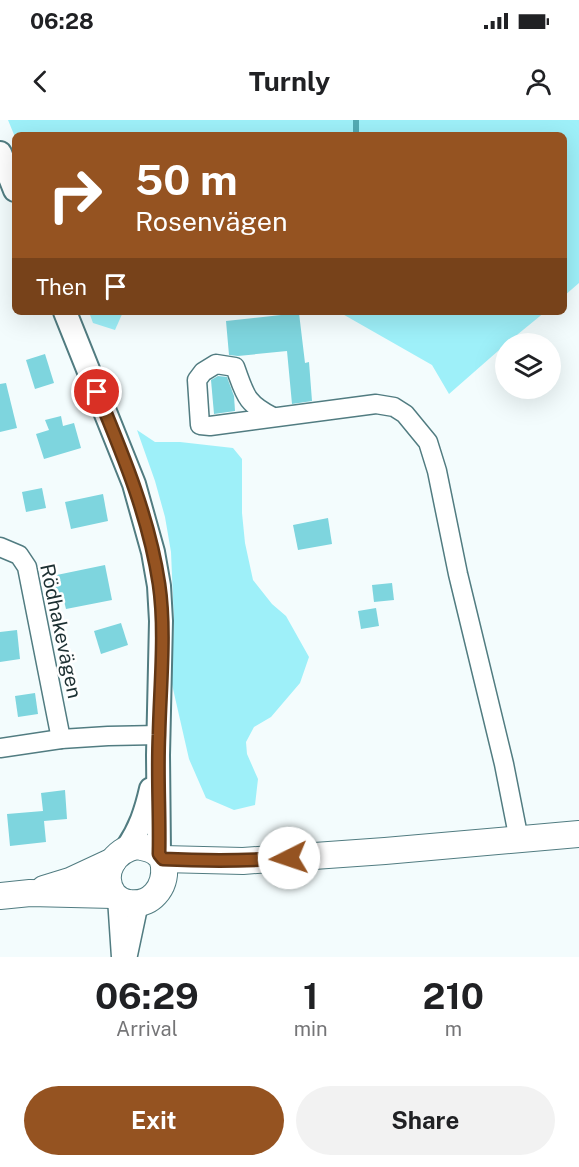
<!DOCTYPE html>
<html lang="en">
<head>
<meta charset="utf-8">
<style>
  body { margin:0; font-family:"Public Sans",sans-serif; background:#f2f2f2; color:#202124; height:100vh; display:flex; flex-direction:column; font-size:22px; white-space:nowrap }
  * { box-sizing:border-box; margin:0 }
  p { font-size:20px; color:#757577 }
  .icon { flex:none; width:33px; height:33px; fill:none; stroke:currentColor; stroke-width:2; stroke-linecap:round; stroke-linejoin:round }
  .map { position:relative; height:837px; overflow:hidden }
  .sheet { display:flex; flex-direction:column; background:#fff; flex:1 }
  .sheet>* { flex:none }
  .guide { position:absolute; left:12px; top:12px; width:555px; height:183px; border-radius:9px; box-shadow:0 6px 24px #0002; background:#955321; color:#fff; overflow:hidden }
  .tools { position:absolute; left:495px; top:213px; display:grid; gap:12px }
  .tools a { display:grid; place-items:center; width:66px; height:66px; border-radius:50%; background:#fff; box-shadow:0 6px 24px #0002; font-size:30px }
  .pin { position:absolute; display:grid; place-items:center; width:51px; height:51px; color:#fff; margin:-26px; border:3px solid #fff; border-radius:50%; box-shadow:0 2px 6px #0007 }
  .me { position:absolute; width:66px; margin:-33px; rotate:266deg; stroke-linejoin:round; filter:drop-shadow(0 0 4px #0008) }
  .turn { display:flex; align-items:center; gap:21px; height:126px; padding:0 24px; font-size:27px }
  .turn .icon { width:78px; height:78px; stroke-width:2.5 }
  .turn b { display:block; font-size:42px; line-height:51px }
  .then { display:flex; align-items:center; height:57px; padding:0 24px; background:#0003; gap:12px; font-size:22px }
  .eta { display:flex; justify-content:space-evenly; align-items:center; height:102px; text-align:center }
  .eta b { font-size:36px; font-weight:700; line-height:42px }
  .action { display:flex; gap:12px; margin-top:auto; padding:12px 24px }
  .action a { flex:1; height:69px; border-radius:36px; background:#955321; color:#fff; font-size:24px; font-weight:700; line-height:69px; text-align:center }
  .action a+a { background:#f2f2f2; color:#202124 }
  .status { display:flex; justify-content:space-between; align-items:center; height:42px; padding:0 30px; background:#fff; direction:ltr }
  .status svg { height:16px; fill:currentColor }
  header { display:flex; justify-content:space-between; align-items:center; height:78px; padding:0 24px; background:#fff; font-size:27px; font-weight:700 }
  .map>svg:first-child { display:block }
  .green { fill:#9ef0f9 }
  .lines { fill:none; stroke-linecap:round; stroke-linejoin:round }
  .stream { stroke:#53abb4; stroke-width:6 }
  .building { fill:#7ed5de }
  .minor-casing { stroke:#517c81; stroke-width:21 }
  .tertiary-casing { stroke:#517c81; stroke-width:26 }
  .secondary-casing { stroke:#517c81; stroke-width:28 }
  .minor { stroke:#fff; stroke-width:18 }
  .tertiary { stroke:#fff; stroke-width:22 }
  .secondary { stroke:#fff; stroke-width:26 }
  .route-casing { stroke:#613615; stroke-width:15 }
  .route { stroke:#955321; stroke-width:10 }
  .labels { text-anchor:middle; stroke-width:5; stroke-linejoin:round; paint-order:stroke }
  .street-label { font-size:20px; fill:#1d3032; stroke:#fff }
</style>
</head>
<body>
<div class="status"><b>06:28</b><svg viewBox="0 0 49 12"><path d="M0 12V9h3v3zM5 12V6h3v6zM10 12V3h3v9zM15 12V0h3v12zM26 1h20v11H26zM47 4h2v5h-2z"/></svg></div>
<header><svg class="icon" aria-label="back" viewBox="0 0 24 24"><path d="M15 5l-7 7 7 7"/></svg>Turnly<svg class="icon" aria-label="person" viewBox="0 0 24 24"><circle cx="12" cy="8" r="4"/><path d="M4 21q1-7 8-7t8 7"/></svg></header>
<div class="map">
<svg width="579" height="837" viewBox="0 0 579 837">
  <rect width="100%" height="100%" fill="#f3fcfd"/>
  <!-- green -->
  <g class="green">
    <path d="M8,0h571v163l-15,13v-161h-549v2z"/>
    <path d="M89,192h34l-8,18 -22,-7z"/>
    <path d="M339,192h206l-39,32 -57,50 -17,-29z"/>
    <path d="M137,310l18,12h25l53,6 9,11v54l3,30 8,37 19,24 14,12 23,41 -9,26 -29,34 -17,10 -8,15 1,12 11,25 -3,26 -21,5 -28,-12 -17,-39 -18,-79 3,-58 -3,-70 -6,-35 -10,-36z"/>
  </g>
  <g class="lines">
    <!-- stream -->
    <path class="stream" d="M356,0v15"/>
  </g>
  <!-- building -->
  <g class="building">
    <path d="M299,193l6,50 4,-1 3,39 -20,3 -5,-53 -49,5 -9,-1 -3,-34z"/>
    <path d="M45,234l9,29 -19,6 -9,-29z"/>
    <path d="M218,256l9,1 7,19 1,15 -21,3 -3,-34z"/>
    <path d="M6,263l11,45 -17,4v-48z"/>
    <path d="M61,296l2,10 11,-3 7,25 -37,11 -8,-25 13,-4 -4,-10z"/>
    <path d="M42,368l4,20 -20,4 -4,-20z"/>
    <path d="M103,374l5,27 -37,8 -6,-27z"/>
    <path d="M328,398l4,26 -34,6 -5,-25z"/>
    <path d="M105,445l7,35 -46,9 -2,-8 -12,2 -5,-26z"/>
    <path d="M392,463l2,17 -20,2 -2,-17z"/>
    <path d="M376,488l3,18 -18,3 -3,-18z"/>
    <path d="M121,503l7,22 -27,9 -7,-23z"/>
    <path d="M17,510l3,29 -20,3v-30z"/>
    <path d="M35,573l3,21 -20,3 -3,-21z"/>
    <path d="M65,670l2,29 -23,2 2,21 -36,4 -3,-32 36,-3 -2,-18z"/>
  </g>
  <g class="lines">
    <defs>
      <g id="minor">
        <path d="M273,297c-28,-14 -28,-23 -38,-50l-19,-3 -13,8 -6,8 3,45 10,1 166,-22 18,3 11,7 23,28 9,29 21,103 46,190 15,76"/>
        <path d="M0,427l19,8 8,12 34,172"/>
        <path d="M0,628l61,-9 47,-3 51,-1"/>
        <path d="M117,778l4,59"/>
        <path d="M128,835l11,-52"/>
      </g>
      <g id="tertiary">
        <path d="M0,33l15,37"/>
        <path d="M65,192l69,172 19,68 6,34 2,35 -3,134 1,99"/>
        <path d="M127,728c13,-19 19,-37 24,-59"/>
      </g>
      <g id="secondary">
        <path d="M137,726c8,2 15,2 21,8 4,3 5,7 6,12 2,22 -13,40 -35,37 -6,-1 -12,-4 -16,-9 -14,-21 2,-44 24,-48z"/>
        <path d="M163,739l80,2 142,-10 194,-17"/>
        <path d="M44,769l26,-8 43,-20"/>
        <path d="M0,776l30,-3 83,2"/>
      </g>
    </defs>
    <!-- minor casing -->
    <use href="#minor" class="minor-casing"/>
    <!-- tertiary casing -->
    <use href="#tertiary" class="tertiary-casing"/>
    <!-- secondary casing -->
    <use href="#secondary" class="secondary-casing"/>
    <!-- minor -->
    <use href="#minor" class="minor"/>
    <!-- tertiary -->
    <use href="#tertiary" class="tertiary"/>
    <!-- secondary -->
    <use href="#secondary" class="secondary"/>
  </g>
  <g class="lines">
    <defs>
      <path id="route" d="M97,272c26,63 52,125 62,192 7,47 1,103 0,151 -2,40 1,79 0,119l4,5c42,2 84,2 126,-1"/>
    </defs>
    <!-- route casing -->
    <use href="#route" class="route-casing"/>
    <!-- route -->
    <use href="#route" class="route"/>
  </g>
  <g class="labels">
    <!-- street labels -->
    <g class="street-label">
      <text transform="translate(61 511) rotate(78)" y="7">Rödhakevägen</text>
    </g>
  </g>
</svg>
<div class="tools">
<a><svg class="icon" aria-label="layers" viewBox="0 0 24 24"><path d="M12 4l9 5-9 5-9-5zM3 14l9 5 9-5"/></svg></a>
</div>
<div class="pin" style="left:97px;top:272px;background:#d93025"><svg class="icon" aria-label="arrive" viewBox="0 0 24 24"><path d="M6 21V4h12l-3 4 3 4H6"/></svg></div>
<svg class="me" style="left:289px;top:738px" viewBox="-20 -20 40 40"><circle r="19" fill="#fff"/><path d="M0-13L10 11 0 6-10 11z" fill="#955321"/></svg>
<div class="guide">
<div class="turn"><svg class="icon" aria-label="right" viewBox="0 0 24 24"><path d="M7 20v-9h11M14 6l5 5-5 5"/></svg><div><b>50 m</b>Rosenvägen</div></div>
<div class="then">Then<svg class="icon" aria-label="arrive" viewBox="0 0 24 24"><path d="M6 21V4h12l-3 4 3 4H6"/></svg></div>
</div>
</div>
<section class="sheet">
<div class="eta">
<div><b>06:29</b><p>Arrival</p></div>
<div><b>1</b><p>min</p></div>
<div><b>210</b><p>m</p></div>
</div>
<div class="action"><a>Exit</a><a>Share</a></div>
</section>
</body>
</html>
